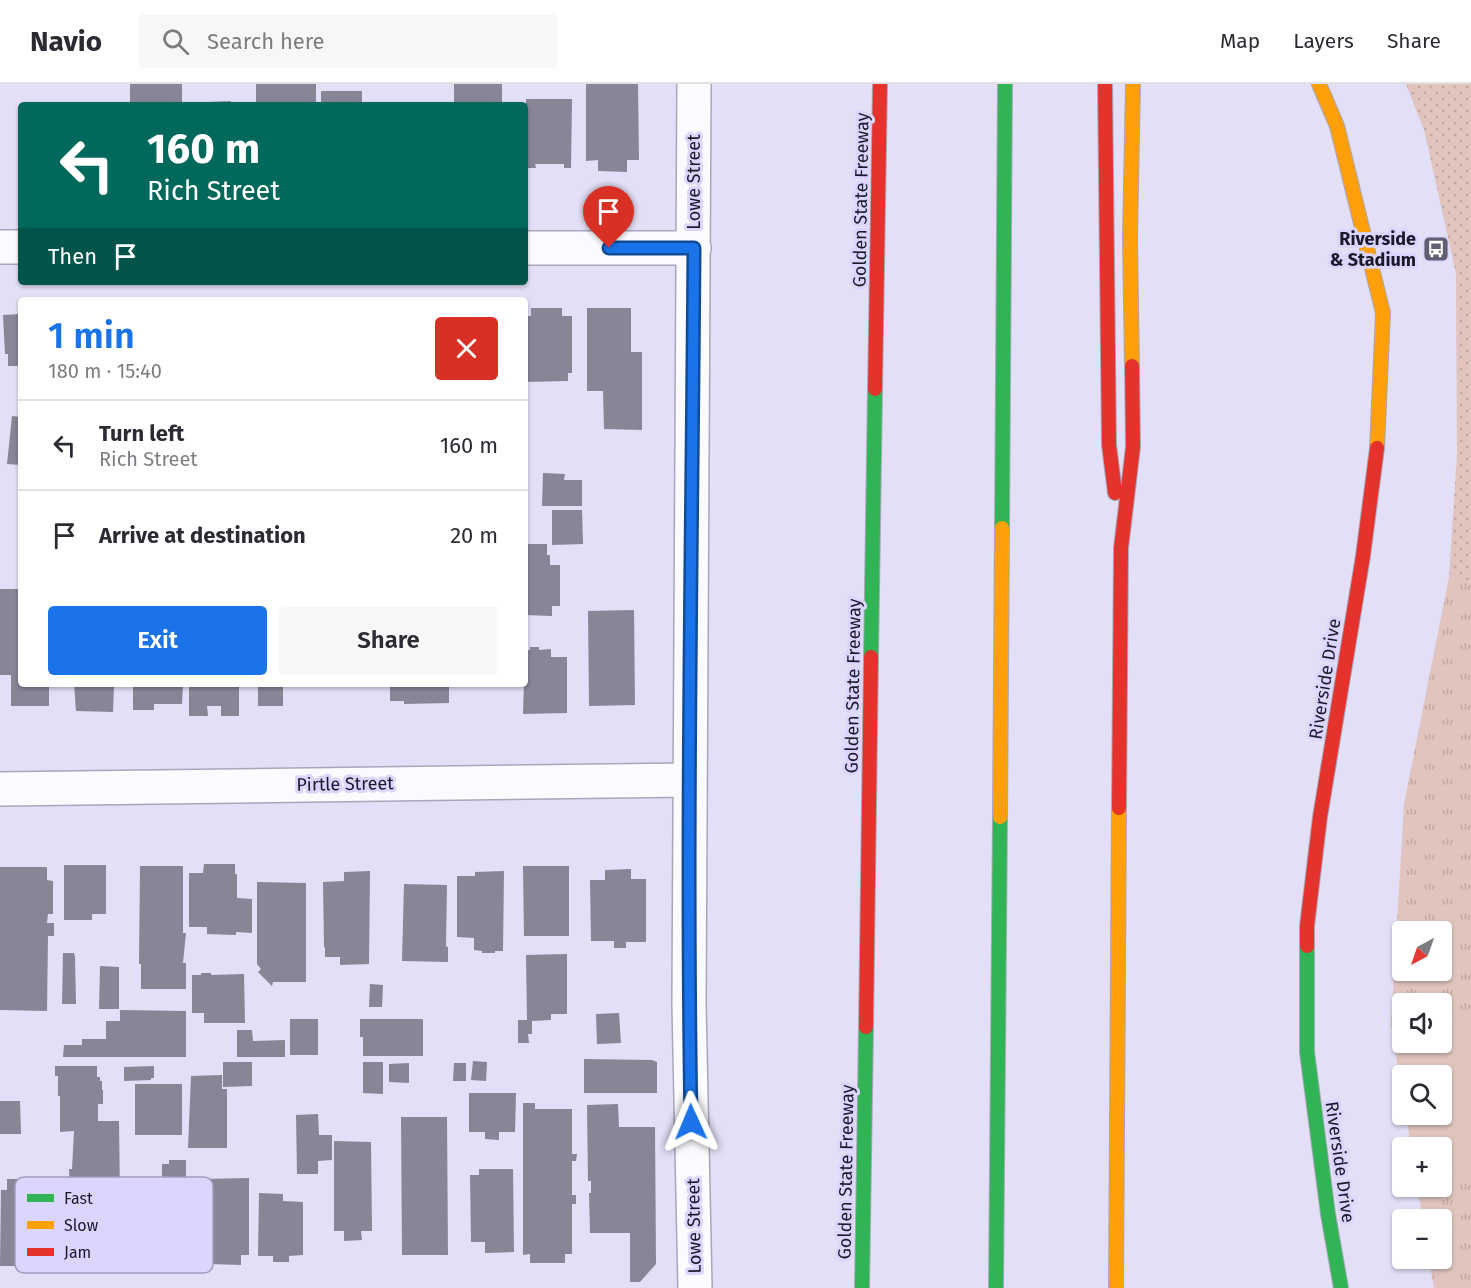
<!DOCTYPE html>
<html lang="en">
<head>
<meta charset="utf-8">
<style>
  body { margin:0; font-family:"Fira Sans",sans-serif; background:#f7f7f7; color:#2b2b33; height:100vh; display:flex; flex-direction:column; font-size:22px; white-space:nowrap }
  * { box-sizing:border-box; margin:0 }
  p { font-size:20px; color:#7c7c81 }
  .icon { flex:none; width:33px; height:33px; fill:none; stroke:currentColor; stroke-width:2; stroke-linecap:round; stroke-linejoin:round }
  .map { position:relative; flex:1; overflow:hidden }
  .sheet { position:absolute; left:18px; top:213px; width:510px; height:390px; display:flex; flex-direction:column; background:#fff; border-radius:6px; box-shadow:0 2px 4px #0004 }
  .sheet>* { flex:none }
  .top-card { position:absolute; left:18px; top:18px; width:510px; height:183px; border-radius:6px; box-shadow:0 2px 4px #0004; background:#00695c; color:#fff; overflow:hidden }
  .needle { width:39px; rotate:220deg }
  .controls { position:absolute; left:1392px; top:837px; display:grid; gap:12px }
  .controls a { display:grid; place-items:center; width:60px; height:60px; border-radius:6px; background:#fff; box-shadow:0 2px 4px #0004; font-size:30px }
  .pin { position:absolute; display:grid; place-items:center; width:51px; height:51px; color:#fff; margin:-62px -26px; border-radius:50% 50% 50% 0; rotate:-45deg; box-shadow:0 0 6px #0007 }
  .pin .icon { rotate:45deg }
  .me { position:absolute; width:66px; margin:-33px; rotate:359deg; stroke-linejoin:round; filter:drop-shadow(0 0 4px #0008) }
  .turn { display:flex; align-items:center; gap:21px; height:126px; padding:0 30px; font-size:27px }
  .turn .icon { width:78px; height:78px; stroke-width:2.5 }
  .turn b { display:block; font-size:42px; line-height:51px }
  .then { display:flex; align-items:center; height:57px; padding:0 30px; background:#0003; gap:12px; font-size:22px }
  .round { display:grid; place-items:center; flex:none; width:63px; height:63px; border-radius:6px; background:#f7f7f7 }
  .head { display:flex; align-items:center; justify-content:space-between; height:102px; padding:0 30px }
  h1 { font-size:36px; font-weight:600; line-height:45px; color:#1a73e8 }
  .button { display:flex; gap:12px; margin-top:auto; padding:12px 30px }
  .button a { flex:1; height:69px; border-radius:6px; background:#1a73e8; color:#fff; font-size:24px; font-weight:600; line-height:69px; text-align:center }
  .button a+a { background:#f7f7f7; color:#2b2b33 }
  ul { padding:0; list-style:none }
  li { display:flex; align-items:center; gap:18px; height:90px; padding:0 30px; border-top:2px solid #e1e1e2 }
  li div { flex:1 }
  li b { display:block; font-size:22px }
  li em { font-style:normal }
  header { display:flex; align-items:center; gap:36px; box-sizing:border-box; height:84px; padding:0 30px; background:#fff; border-bottom:2px solid #e1e1e2 }
  header strong { font-size:28px }
  nav { display:flex; gap:33px; margin-inline-start:auto; font-size:21px }
  .search { width:420px; height:54px; background:#f7f7f7; display:flex; align-items:center; gap:15px; box-sizing:border-box; padding:0 21px; border-radius:6px; color:#7c7c81; font-size:22px }
  .map>svg:first-child { display:block }
  .grass { fill:url(#grass-dots) }
  .park { fill:url(#park-tufts); fill-rule:evenodd }
  .garden { fill:#e1c4be }
  .building { fill:#898496 }
  .lines { fill:none; stroke-linecap:round; stroke-linejoin:round }
  .street-casing { stroke:#a9a6ba; stroke-width:36 }
  .fast-casing { stroke:#a9a6ba; stroke-width:16 }
  .slow-casing { stroke:#a9a6ba; stroke-width:16 }
  .jam-casing { stroke:#a9a6ba; stroke-width:16 }
  .street { stroke:#fbfafe; stroke-width:33 }
  .fast { stroke:#30b455; stroke-width:14 }
  .slow { stroke:#ff9f0a; stroke-width:14 }
  .jam { stroke:#e5322d; stroke-width:14 }
  .route-casing { stroke:#114b97; stroke-width:15 }
  .route { stroke:#1a73e8; stroke-width:10 }
  .labels { text-anchor:middle; stroke-width:6; stroke-linejoin:round; paint-order:stroke }
  .street-label { font-size:18px; fill:#1b182a; stroke:#dad6ff }
  .poi-label { font-size:18px; font-weight:bold; fill:#1b182a; stroke:#dad6ff; text-anchor:end }
  .key { fill:#dad6ff; stroke:#a19dbf; stroke-width:1.5 }
  .key-label { font-size:16px; fill:#1b182a }
</style>
</head>
<body>
<header>
<strong>Navio</strong>
<div class="search"><svg class="icon" aria-label="search" viewBox="0 0 24 24"><circle cx="10" cy="10" r="6"/><path d="M15 15l6 6"/></svg>Search here</div>
<nav><a>Map</a><a>Layers</a><a>Share</a></nav>
</header>
<div class="map">
<svg width="1471" height="1204" viewBox="0 0 1471 1204">
  <defs>
    <pattern id="grass-dots" width="8" height="8" patternUnits="userSpaceOnUse" patternTransform="scale(1.5)"><rect width="8" height="8" fill="#e1c4be"/><path d="M2 2h.1M6 6h.1" fill="none" stroke="#c0a8a3" stroke-width="1.8" stroke-linecap="round"/></pattern>
    <pattern id="park-tufts" width="24" height="20" patternUnits="userSpaceOnUse" patternTransform="scale(1.5)"><rect width="24" height="20" fill="#e1c4be"/><path d="M3 7l-1-3M5 7V3M7 7l1-3M15 17l-1-3M17 17v-4M19 17l1-3" fill="none" stroke="#c0a8a3"/></pattern>
  </defs>
  <rect width="100%" height="100%" fill="#e2dff6"/>
  <!-- grass -->
  <path class="grass" d="M1406,0h65v498l-22,-5 8,-123 -1,-181 -32,-143z"/>
  <!-- park -->
  <path class="park" d="M1449,493l22,5v706h-37l-5,-29 13,-1v-38l-19,-1 -6,-32 25,-1v-38l-31,-1 -5,-32 36,-1v-38h-40v19l-11,-71 13,-220zM1402,848h40v38h-40zM1402,920h40v38h-40z"/>
  <!-- garden -->
  <path class="garden" d="M1471,941v140l-29,5v-22l-19,-1 -5,-32 24,-1v-38l-30,-1 -6,-32 36,-1v-13z"/>
  <!-- building -->
  <g class="building">
    <rect x="130" y="0" width="52" height="21"/>
    <rect x="256" y="0" width="60" height="21"/>
    <rect x="454" y="0" width="48" height="21"/>
    <path d="M586,0h52l1,76h-12v12l-29,-1v-11l-12,1z"/>
    <rect x="321" y="7" width="41" height="14"/>
    <path d="M526,15h46l-1,69h-7v-4h-29l1,4h-8v-4h-2z"/>
    <path d="M231,17v4h-24v-3z"/>
    <path d="M531,224h31v8h10v57h-4v8l-43,1v-66h6z"/>
    <path d="M587,224h44v44h11v78l-38,-1 -1,-38h-16z"/>
    <path d="M21,230v52h-13v-12h-3l-2,-39z"/>
    <path d="M12,332l9,1v48l-14,-1z"/>
    <path d="M543,389l22,1 -1,6h18v26h-40z"/>
    <path d="M552,426h30l1,34 -31,1z"/>
    <path d="M525,460h22v11h3v10h10v41h-8v10l-27,-1z"/>
    <path d="M0,505h21v95h28v22h-38v-31h-11z"/>
    <path d="M634,526l1,95 -46,1 -1,-95z"/>
    <path d="M530,563h9v3l12,-1v8h16v56l-44,1 2,-64h5z"/>
    <path d="M74,600h40l-1,28 -37,-1z"/>
    <path d="M133,600h50l-1,20h-28v6h-21z"/>
    <path d="M189,600h50v32h-18v-10h-14l1,10h-19z"/>
    <rect x="258" y="600" width="25" height="22"/>
    <path d="M390,600h59v19l-45,1v-3h-14z"/>
    <path d="M204,780h31v10h2v24l15,1v34l-16,-1v3l-29,-1v-7h-18v-54h14z"/>
    <path d="M64,781h42v49h-14v6h-28z"/>
    <path d="M140,782h43v67h3l-3,30h3v26h-45v-25h-2z"/>
    <path d="M523,782h46v70h-45z"/>
    <path d="M0,783h47v13l6,1v33h-5l-1,9h7v13h-6l-1,75 -47,-1z"/>
    <path d="M631,785v10h15v63h-20v6h-12v-7h-23l-1,-61h15v-10z"/>
    <path d="M370,787l-1,93 -29,1v-8h-15v-9l-1,-1 -1,-65 21,-1v-9z"/>
    <path d="M504,787l-1,80h-8v2h-13v-2l-8,-1v-12l-17,-1v-61h18v-4z"/>
    <path d="M257,798l49,1v99h-33l-1,4 -14,-14 3,-3 -4,-5z"/>
    <path d="M404,800l43,1 -1,61 2,1v15l-46,-1z"/>
    <path d="M63,869h11l1,4 1,47h-14z"/>
    <path d="M567,870v60h-16v6l-19,1v13h-4l1,9h-11v-23h9l-1,-65z"/>
    <path d="M100,882l19,1v42h-20z"/>
    <path d="M201,889h10v2l33,-1 1,49h-41v-10h-12v-38h9z"/>
    <path d="M370,900l13,1 -1,22h-13z"/>
    <path d="M120,926l66,1v46h-123l1,-12h18v-6h24v-18h14z"/>
    <path d="M619,929l2,30 -24,1 -1,-30z"/>
    <rect x="290" y="935" width="28" height="36"/>
    <path d="M360,935h63v37h-60v-19h-3z"/>
    <path d="M237,946h15l1,11 32,-1v17h-48z"/>
    <path d="M584,975l68,1 5,2v31h-73z"/>
    <path d="M473,977l14,1 -1,19 -15,-1z"/>
    <path d="M223,978h29v24l-29,1z"/>
    <path d="M363,978h20v32l-20,-1z"/>
    <path d="M409,979v20l-20,-1v-18z"/>
    <path d="M454,979h12v18h-13z"/>
    <path d="M55,982h42v11h3v4h2v9h1v14h-5v17h21l1,78h-8v29l-40,1 -3,-60h3l2,-38 -14,1v-36h-2v-20h-3z"/>
    <path d="M154,982v12h-3v2l-27,1v-14z"/>
    <path d="M222,991v14h5v59h-39l3,-72z"/>
    <rect x="135" y="1000" width="47" height="51"/>
    <path d="M469,1009h47l-1,39h-16v8l-14,-1v-7h-16z"/>
    <path d="M0,1017h20l1,33h-21z"/>
    <path d="M523,1019h12v6h37v45h5l-1,7h-4v34h4v9h-4v50h-7v9h-35v-9l-7,1z"/>
    <path d="M618,1020l1,23h36l1,137 -16,18h-10v-49h-40l-1,-40h2v-12h-3l-1,-76z"/>
    <path d="M318,1030l1,21h13v25l-14,1v13h-21l-1,-59z"/>
    <path d="M401,1033h46l1,138h-46z"/>
    <path d="M334,1057l37,1 1,89h-11l1,9 -18,1v-10h-10z"/>
    <path d="M169,1076h17v35l-3,1v60h-11v9l-23,-1 1,-9h-12v-65h14v-6l10,-1v-19h7z"/>
    <path d="M479,1085h34l1,83 -29,1v-11h-14l-1,-67h9z"/>
    <path d="M249,1094v77h-8v10l-31,-1v-8h-8v-77z"/>
    <path d="M7,1095h18v11h26v76h-51l1,-76h6z"/>
    <path d="M259,1109l24,1v7l20,1v53l-14,1v6h-16v-6h-15z"/>
  </g>
  <g class="lines">
    <defs>
      <g id="street">
        <path d="M694,0l-5,920 6,284"/>
        <path d="M0,163h21"/>
        <path d="M525,164h169"/>
        <path d="M0,705l689,-9"/>
      </g>
      <g id="fast">
        <path d="M1002,444l3,-444"/>
        <path d="M871,573l4,-268"/>
        <path d="M1307,862v106l21,162 13,74"/>
        <path d="M862,1204l4,-261"/>
        <path d="M996,1204l4,-471"/>
      </g>
      <g id="slow">
        <path d="M1319,0l18,42 46,187 -6,135"/>
        <path d="M1132,282l-2,-128 3,-154"/>
        <path d="M1000,733l2,-289"/>
        <path d="M1116,1204l3,-480"/>
      </g>
      <g id="jam">
        <path d="M1105,0l4,361 6,48"/>
        <path d="M875,305l5,-305"/>
        <path d="M1119,724l2,-260 12,-101 -1,-81"/>
        <path d="M1307,862v-20l13,-109 43,-261 14,-108"/>
        <path d="M866,943l5,-370"/>
      </g>
    </defs>
    <!-- street casing -->
    <use href="#street" class="street-casing"/>
    <!-- fast casing -->
    <use href="#fast" class="fast-casing"/>
    <!-- slow casing -->
    <use href="#slow" class="slow-casing"/>
    <!-- jam casing -->
    <use href="#jam" class="jam-casing"/>
    <!-- street -->
    <use href="#street" class="street"/>
    <!-- fast -->
    <use href="#fast" class="fast"/>
    <!-- slow -->
    <use href="#slow" class="slow"/>
    <!-- jam -->
    <use href="#jam" class="jam"/>
  </g>
  <g class="lines">
    <defs>
      <path id="route" d="M609,164h85c-2,291 -8,583 -3,874"/>
    </defs>
    <!-- route casing -->
    <use href="#route" class="route-casing"/>
    <!-- route -->
    <use href="#route" class="route"/>
  </g>
  <!-- icons -->
  <defs>
    <symbol id="bus-square" viewBox="-11 -11 22 22"><rect x="-9" y="-9" width="18" height="18" rx="4" fill="#615e71" stroke="#dad6ff"/><path d="M-5-6H5V4H4V6H2V4H-2V6H-4V4H-5ZM-3.5-4V0h7V-4ZM-3.5 1.2v1.5H-2V1.2ZM2 1.2v1.5H3.5V1.2Z" fill="#fff"/></symbol>
  </defs>
  <g fill-rule="evenodd">
    <use href="#bus-square" x="1421" y="150" width="30" height="30"/>
  </g>
  <g class="labels">
    <!-- street labels -->
    <g class="street-label">
      <text transform="translate(694 98) rotate(-90)" y="6">Lowe Street</text>
      <text transform="translate(861 116) rotate(-89)" y="6">Golden State Freeway</text>
      <text transform="translate(1325 595) rotate(-81)" y="6">Riverside Drive</text>
      <text transform="translate(853 602) rotate(-89)" y="6">Golden State Freeway</text>
      <text transform="translate(345 700) rotate(-1)" y="6">Pirtle Street</text>
      <text transform="translate(1340 1078) rotate(82)" y="6">Riverside Drive</text>
      <text transform="translate(846 1088) rotate(-89)" y="6">Golden State Freeway</text>
      <text transform="translate(694 1142) rotate(-91)" y="6">Lowe Street</text>
    </g>
    <!-- poi labels -->
    <g class="poi-label">
      <text x="1416" y="161">Riverside<tspan x="1416" dy="21">&amp; Stadium</tspan></text>
    </g>
  </g>
  <!-- legend -->
  <rect x="15" y="1093" width="198" height="96" rx="9" class="key"/>
  <rect x="27" y="1110" width="27" height="8" fill="#30b455"/>
  <rect x="27" y="1137" width="27" height="8" fill="#ff9f0a"/>
  <rect x="27" y="1164" width="27" height="8" fill="#e5322d"/>
  <g class="key-label">
    <text x="64" y="1120">Fast</text>
    <text x="64" y="1147">Slow</text>
    <text x="64" y="1174">Jam</text>
  </g>
</svg>
<div class="controls">
<a><svg class="needle" viewBox="-14 -14 28 28"><path d="M0-13l5 13h-10z" fill="#e53935"/><path d="M0 13l5-13h-10z" fill="#7c7c81"/></svg></a>
<a><svg class="icon" aria-label="sound" viewBox="0 0 24 24"><path d="M4 9h4l5-4v14l-5-4H4zM17 9q2 3 0 6"/></svg></a>
<a><svg class="icon" aria-label="search" viewBox="0 0 24 24"><circle cx="10" cy="10" r="6"/><path d="M15 15l6 6"/></svg></a>
<a>+</a>
<a>−</a>
</div>
<div class="pin" style="left:609px;top:164px;background:#d93025"><svg class="icon" aria-label="arrive" viewBox="0 0 24 24"><path d="M6 21V4h12l-3 4 3 4H6"/></svg></div>
<svg class="me" style="left:691px;top:1038px" viewBox="-20 -20 40 40"><path d="M0-17L14 15 0 8-14 15z" fill="#1a73e8" stroke="#fff" stroke-width="4"/></svg>
<div class="top-card">
<div class="turn"><svg class="icon" aria-label="left" viewBox="0 0 24 24"><path d="M17 20v-9H6M10 6l-5 5 5 5"/></svg><div><b>160 m</b>Rich Street</div></div>
<div class="then">Then<svg class="icon" aria-label="arrive" viewBox="0 0 24 24"><path d="M6 21V4h12l-3 4 3 4H6"/></svg></div>
</div>
<section class="sheet">
<div class="head"><div><h1>1 min</h1><p>180 m · 15:40</p></div><a class="round" style="background:#d93025;color:#fff"><svg class="icon" aria-label="close" viewBox="0 0 24 24"><path d="M6 6l12 12M18 6L6 18"/></svg></a></div>
<ul>
<li><svg class="icon" aria-label="left" viewBox="0 0 24 24"><path d="M17 20v-9H6M10 6l-5 5 5 5"/></svg><div><b>Turn left</b><p>Rich Street</p></div><em>160 m</em></li>
<li><svg class="icon" aria-label="arrive" viewBox="0 0 24 24"><path d="M6 21V4h12l-3 4 3 4H6"/></svg><div><b>Arrive at destination</b></div><em>20 m</em></li>
</ul>
<div class="button"><a>Exit</a><a>Share</a></div>
</section>
</div>
</body>
</html>
